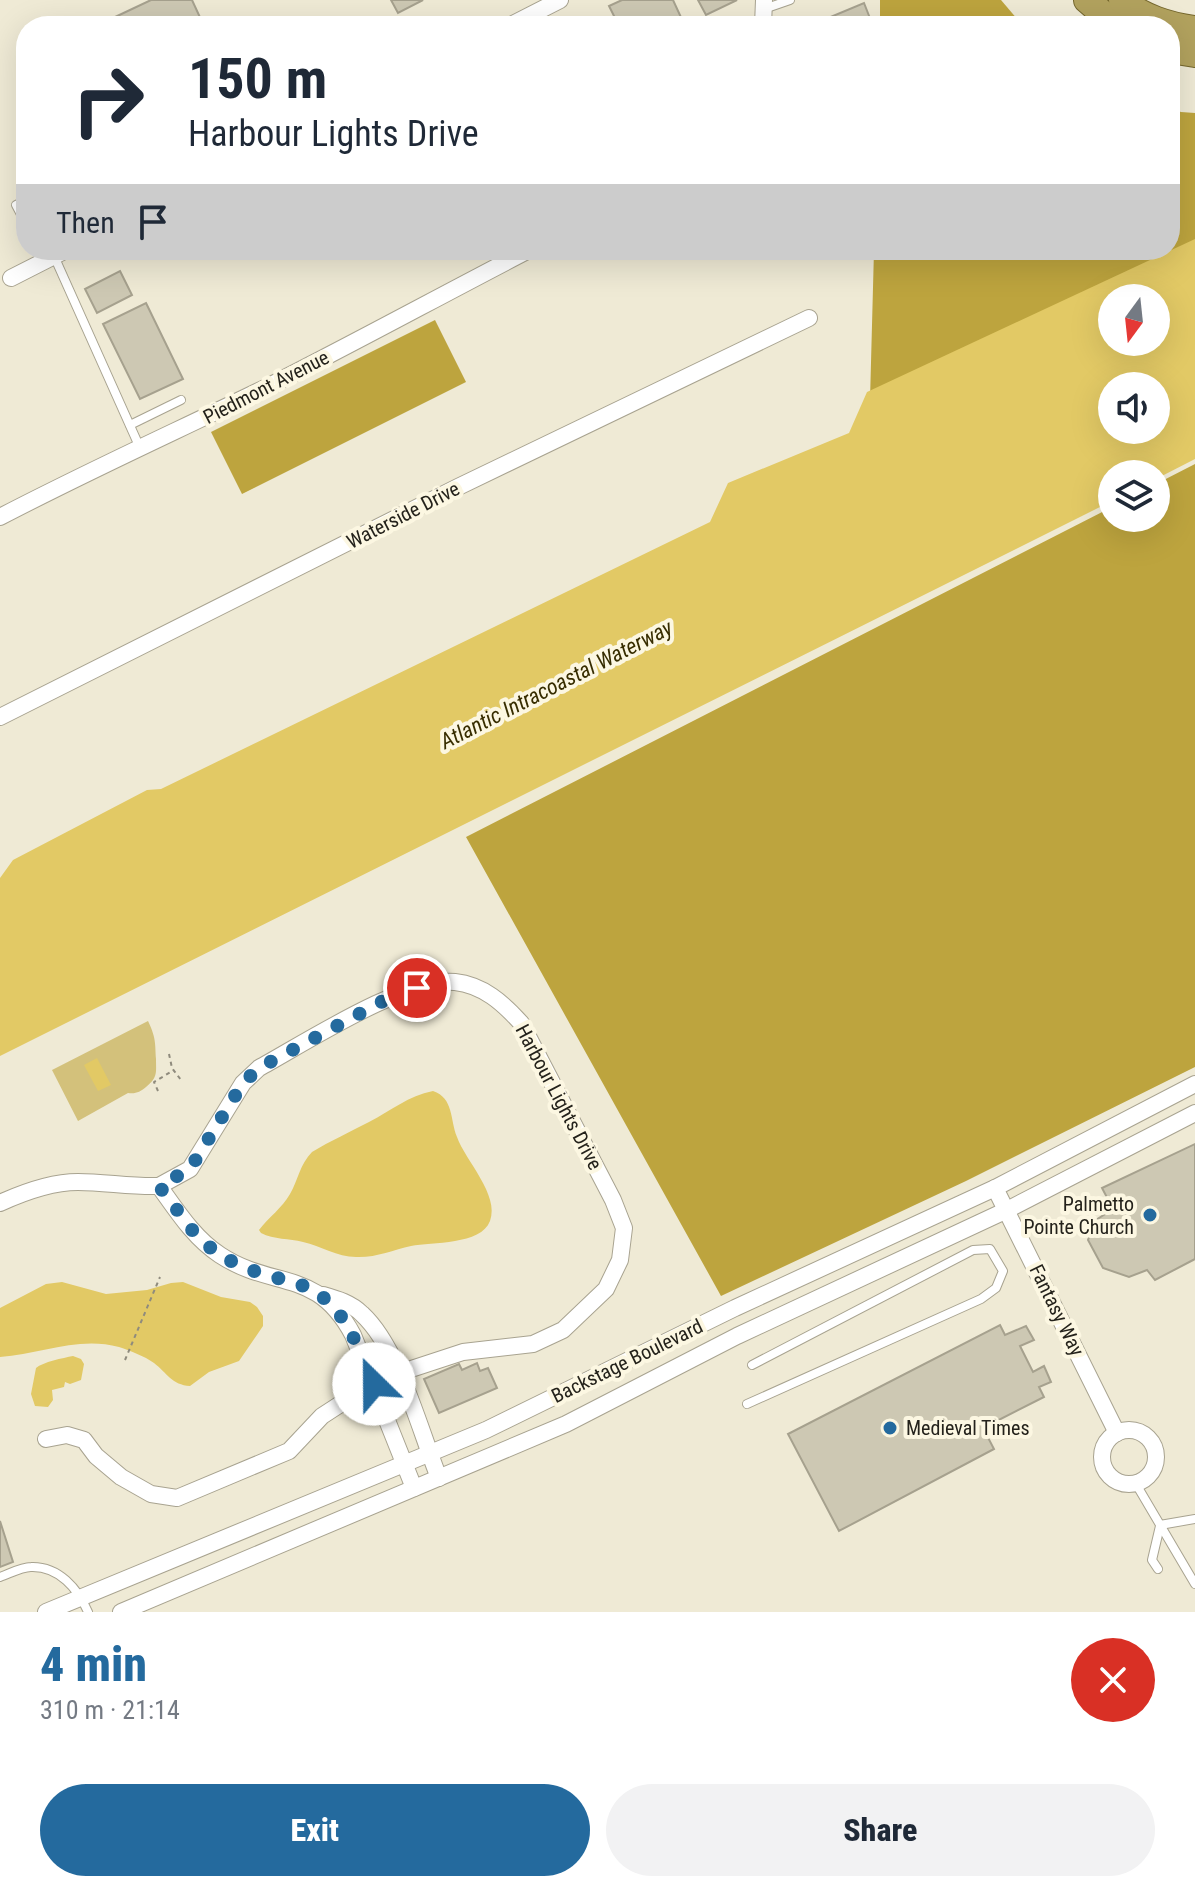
<!DOCTYPE html>
<html lang="en">
<head>
<meta charset="utf-8">
<style>
  body { margin:0; font-family:"Roboto Condensed",sans-serif; background:#f2f2f3; color:#1f2937; height:100vh; display:flex; flex-direction:column; font-size:30px; white-space:nowrap }
  * { box-sizing:border-box; margin:0 }
  p { font-size:26px; color:#747a83 }
  .icon { flex:none; width:44px; height:44px; fill:none; stroke:currentColor; stroke-width:2; stroke-linecap:round; stroke-linejoin:round }
  .map { position:relative; height:1612px; overflow:hidden }
  .sheet { display:flex; flex-direction:column; background:#fff; flex:1 }
  .sheet>* { flex:none }
  .hud { position:absolute; left:16px; top:16px; width:1164px; height:244px; border-radius:32px; box-shadow:0 8px 32px #0002; background:#fff; color:#1f2937; overflow:hidden }
  .needle { width:52px; rotate:195deg }
  .buttons { position:absolute; left:1098px; top:284px; display:grid; gap:16px }
  .buttons a { display:grid; place-items:center; width:72px; height:72px; border-radius:50%; background:#fff; box-shadow:0 8px 32px #0002; font-size:40px }
  .pin { position:absolute; display:grid; place-items:center; width:68px; height:68px; color:#fff; margin:-34px; border:4px solid #fff; border-radius:50%; box-shadow:0 2px 8px #0007 }
  .me { position:absolute; width:88px; margin:-44px; rotate:337deg; stroke-linejoin:round; filter:drop-shadow(0 0 6px #0008) }
  .turn { display:flex; align-items:center; gap:28px; height:168px; padding:0 40px; font-size:36px }
  .turn .icon { width:104px; height:104px; stroke-width:2.5 }
  .turn b { display:block; font-size:56px; line-height:68px }
  .then { display:flex; align-items:center; height:76px; padding:0 40px; background:#0003; gap:16px; font-size:30px }
  .round { display:grid; place-items:center; flex:none; width:84px; height:84px; border-radius:42px; background:#f2f2f3 }
  .summary { display:flex; align-items:center; justify-content:space-between; height:136px; padding:0 40px }
  h1 { font-size:48px; font-weight:800; line-height:60px; color:#246a9e }
  .action { display:flex; gap:16px; margin-top:auto; padding:16px 40px }
  .action a { flex:1; height:92px; border-radius:48px; background:#246a9e; color:#fff; font-size:32px; font-weight:800; line-height:92px; text-align:center }
  .action a+a { background:#f2f2f3; color:#1f2937 }
  .map>svg:first-child { display:block }
  .green { fill:#d3c17b }
  .forest { fill:#bda43e }
  .water { fill:#e2c965; fill-rule:evenodd }
  .building { fill:#cdc8b3; stroke:#a6a18e; stroke-width:2 }
  .lines { fill:none; stroke-linecap:round; stroke-linejoin:round }
  .service-casing { stroke:#a8a390; stroke-width:10 }
  .minor-casing { stroke:#a8a390; stroke-width:18 }
  .trunk-casing { stroke:#74662c; stroke-width:28 }
  .path { stroke:#8f8b7d; stroke-width:2; stroke-dasharray:4 4; stroke-linecap:butt }
  .service { stroke:#fff; stroke-width:8 }
  .minor { stroke:#fff; stroke-width:16 }
  .trunk { stroke:#b2a25e; stroke-width:26 }
  .route { stroke:#246a9e; stroke-width:14; stroke-dasharray:0 25.2 }
  .poi-dot { fill:#246a9e; stroke:#fcf7e2; stroke-width:3 }
  .labels { text-anchor:middle; stroke-width:8; stroke-linejoin:round; paint-order:stroke }
  .street-label { font-size:20px; fill:#24221b; stroke:#fcf7e2 }
  .poi-label { font-size:20px; fill:#24221b; stroke:#fcf7e2; text-anchor:end }
  .water-label { font-size:22px; font-style:italic; fill:#372d00; stroke:#fcf7e2 }
</style>
</head>
<body>
<div class="map">
<svg width="1195" height="1612" viewBox="0 0 1195 1612">
  <rect width="100%" height="100%" fill="#efead5"/>
  <!-- green -->
  <path class="green" d="M148,1021c8,17 7,21 8,38 0,14 2,18 -10,28 -6,5 -10,7 -18,6l-50,28 -26,-51z"/>
  <!-- forest -->
  <g class="forest">
    <path d="M880,0h121l22,26h-143z"/>
    <path d="M1170,108l11,4 14,1v132l-325,155 4,-150h296z"/>
    <path d="M435,320l31,62 -224,112 -31,-62z"/>
    <path d="M1195,464v603l-229,114 -245,115 -255,-459 646,-330v11h44v-34z"/>
  </g>
  <!-- water -->
  <g class="water">
    <path d="M1195,239v220l-39,20v-5h-44v27l-1112,555v-178l13,-18 134,-70 14,-1 549,-267 18,-39 121,-50 18,-41zM1156,298v44h-44v-44zM1112,386h44v44h-44z"/>
    <path d="M97,1058l14,27 -13,6 -14,-26z"/>
    <path d="M433,1091c21,7 17,29 24,46 8,23 43,58 33,84 -9,24 -58,21 -79,25 -18,4 -36,12 -55,11 -19,0 -35,-11 -53,-15 -14,-4 -29,-2 -42,-9l-2,-3c10,-13 23,-22 31,-36 8,-14 10,-30 22,-42 18,-11 38,-20 57,-30 23,-12 39,-26 64,-31z"/>
    <path d="M62,1282l44,12 41,-4 24,-7 12,-1 38,15 29,5 7,5 6,9v10l-24,35 -30,11 -19,14c-18,-1 -23,-13 -36,-23 -10,-7 -23,-12 -35,-16 -40,-11 -79,7 -119,10v-49l46,-24z"/>
    <path d="M73,1356l8,3 3,5 -3,16 -11,4 -5,-2 -1,5 -12,3 1,10 -5,7 -13,-1 -4,-12 5,-26c7,-6 27,-10 37,-12z"/>
  </g>
  <!-- building -->
  <g class="building">
    <path d="M151,0h41l12,26h-108z"/>
    <path d="M391,0h32l-25,13z"/>
    <path d="M622,0h51l12,26h-66l-10,-20z"/>
    <path d="M698,0h39l-31,15z"/>
    <path d="M864,3l9,23h-64z"/>
    <path d="M120,271l12,24 -35,18 -12,-24z"/>
    <path d="M146,303l37,76 -43,20 -37,-75z"/>
    <path d="M1195,1144v115l-40,21 -8,-10 -18,7 -26,-9 -15,-28 8,-20 17,-11 -11,-21z"/>
    <path d="M1000,1325l5,10 21,-9 8,14 -14,6 13,26 11,-6 7,16 -12,5 5,10 -61,31 11,21 -155,82 -51,-97z"/>
    <path d="M477,1363l3,8 8,-3 9,20 -58,25 -15,-34 35,-15 3,6z"/>
    <path d="M0,1521l13,41 -13,5z"/>
  </g>
  <g class="lines">
    <defs>
      <g id="service">
        <path d="M764,9l26,-9"/>
        <path d="M26,200l-10,5 10,19"/>
        <path d="M54,256l86,192"/>
        <path d="M130,425l51,-25"/>
        <path d="M747,1404l234,-105 15,-11 7,-17 -13,-22 -17,1 -221,115"/>
        <path d="M1136,1484l59,100"/>
        <path d="M1160,1525l35,-6"/>
        <path d="M1158,1569l-6,-9 8,-34"/>
        <path d="M0,1577c9,-3 21,-10 31,-10 28,-1 47,22 57,45"/>
      </g>
      <g id="minor">
        <path d="M509,26l51,-26"/>
        <path d="M763,26l1,-26"/>
        <path d="M11,278l55,-28"/>
        <path d="M0,517c88,-46 179,-87 269,-131 87,-44 173,-91 260,-136"/>
        <path d="M0,717l458,-230 351,-169"/>
        <path d="M995,1188l122,245"/>
        <path d="M0,1203c24,-11 51,-21 78,-21 27,0 53,5 81,4 18,25 35,52 61,69 53,35 97,12 133,80l61,153"/>
        <path d="M323,1295c14,4 28,8 39,19 37,34 58,117 77,164"/>
        <circle cx="1129" cy="1457" r="27"/>
        <path d="M46,1439l21,-4 17,5 12,16 25,21 30,17 26,4 112,-47 33,-35 40,-26 37,-17 64,-21 70,-8 30,-14 43,-41 14,-29 4,-32 -11,-28 -92,-177c-18,-20 -38,-38 -66,-41 -47,-6 -152,62 -196,86l-16,15 -53,86 -31,17"/>
        <path d="M46,1612l440,-182 249,-122 260,-120 200,-104"/>
        <path d="M121,1612l445,-188 171,-88 270,-126 188,-97"/>
      </g>
      <g id="trunk">
        <path d="M1087,0l30,26"/>
        <path d="M1122,0c19,17 48,26 73,29"/>
        <path d="M1170,50l25,4"/>
      </g>
    </defs>
    <!-- service casing -->
    <use href="#service" class="service-casing"/>
    <!-- minor casing -->
    <use href="#minor" class="minor-casing"/>
    <!-- trunk casing -->
    <use href="#trunk" class="trunk-casing"/>
    <!-- path -->
    <g class="path">
      <path d="M169,1054l3,14 9,12"/>
      <path d="M158,1091l-4,-9 20,-12"/>
      <path d="M125,1360l35,-83"/>
    </g>
    <!-- service -->
    <use href="#service" class="service"/>
    <!-- minor -->
    <use href="#minor" class="minor"/>
    <!-- trunk -->
    <use href="#trunk" class="trunk"/>
  </g>
  <g class="lines">
    <!-- route -->
    <path class="route" d="M374,1384l-27,-61 -26,-28 -10,-7 -60,-18 -31,-14 -24,-21 -37,-49 31,-17 53,-86 16,-15 139,-75 19,-5"/>
  </g>
  <!-- markers -->
  <g class="poi-dot">
    <circle cx="1150" cy="1215" r="8"/>
    <circle cx="890" cy="1428" r="8"/>
  </g>
  <g class="labels">
    <!-- street labels -->
    <g class="street-label">
      <text transform="translate(266 387) rotate(-27)" y="7">Piedmont Avenue</text>
      <text transform="translate(403 515) rotate(-27)" y="7">Waterside Drive</text>
      <text transform="translate(559 1097) rotate(62)" y="7">Harbour Lights Drive</text>
      <text transform="translate(1057 1310) rotate(64)" y="7">Fantasy Way</text>
      <text transform="translate(627 1361) rotate(-26)" y="7">Backstage Boulevard</text>
    </g>
    <!-- poi labels -->
    <g class="poi-label">
      <text x="1134" y="1211">Palmetto<tspan x="1134" dy="23">Pointe Church</tspan></text>
      <text x="906" y="1435" text-anchor="start">Medieval Times</text>
    </g>
    <!-- water labels -->
    <g class="water-label">
      <text transform="translate(556 684) rotate(-27)" y="8">Atlantic Intracoastal Waterway</text>
    </g>
  </g>
</svg>
<div class="buttons">
<a><svg class="needle" viewBox="-14 -14 28 28"><path d="M0-13l5 13h-10z" fill="#e53935"/><path d="M0 13l5-13h-10z" fill="#747a83"/></svg></a>
<a><svg class="icon" aria-label="sound" viewBox="0 0 24 24"><path d="M4 9h4l5-4v14l-5-4H4zM17 9q2 3 0 6"/></svg></a>
<a><svg class="icon" aria-label="layers" viewBox="0 0 24 24"><path d="M12 4l9 5-9 5-9-5zM3 14l9 5 9-5"/></svg></a>
</div>
<div class="pin" style="left:417px;top:988px;background:#d93025"><svg class="icon" aria-label="arrive" viewBox="0 0 24 24"><path d="M6 21V4h12l-3 4 3 4H6"/></svg></div>
<svg class="me" style="left:374px;top:1384px" viewBox="-20 -20 40 40"><circle r="19" fill="#fff"/><path d="M0-13L10 11 0 6-10 11z" fill="#246a9e"/></svg>
<div class="hud">
<div class="turn"><svg class="icon" aria-label="right" viewBox="0 0 24 24"><path d="M7 20v-9h11M14 6l5 5-5 5"/></svg><div><b>150 m</b>Harbour Lights Drive</div></div>
<div class="then">Then<svg class="icon" aria-label="arrive" viewBox="0 0 24 24"><path d="M6 21V4h12l-3 4 3 4H6"/></svg></div>
</div>
</div>
<section class="sheet">
<div class="summary"><div><h1>4 min</h1><p>310 m · 21:14</p></div><a class="round" style="background:#d93025;color:#fff"><svg class="icon" aria-label="close" viewBox="0 0 24 24"><path d="M6 6l12 12M18 6L6 18"/></svg></a></div>
<div class="action"><a>Exit</a><a>Share</a></div>
</section>
</body>
</html>
